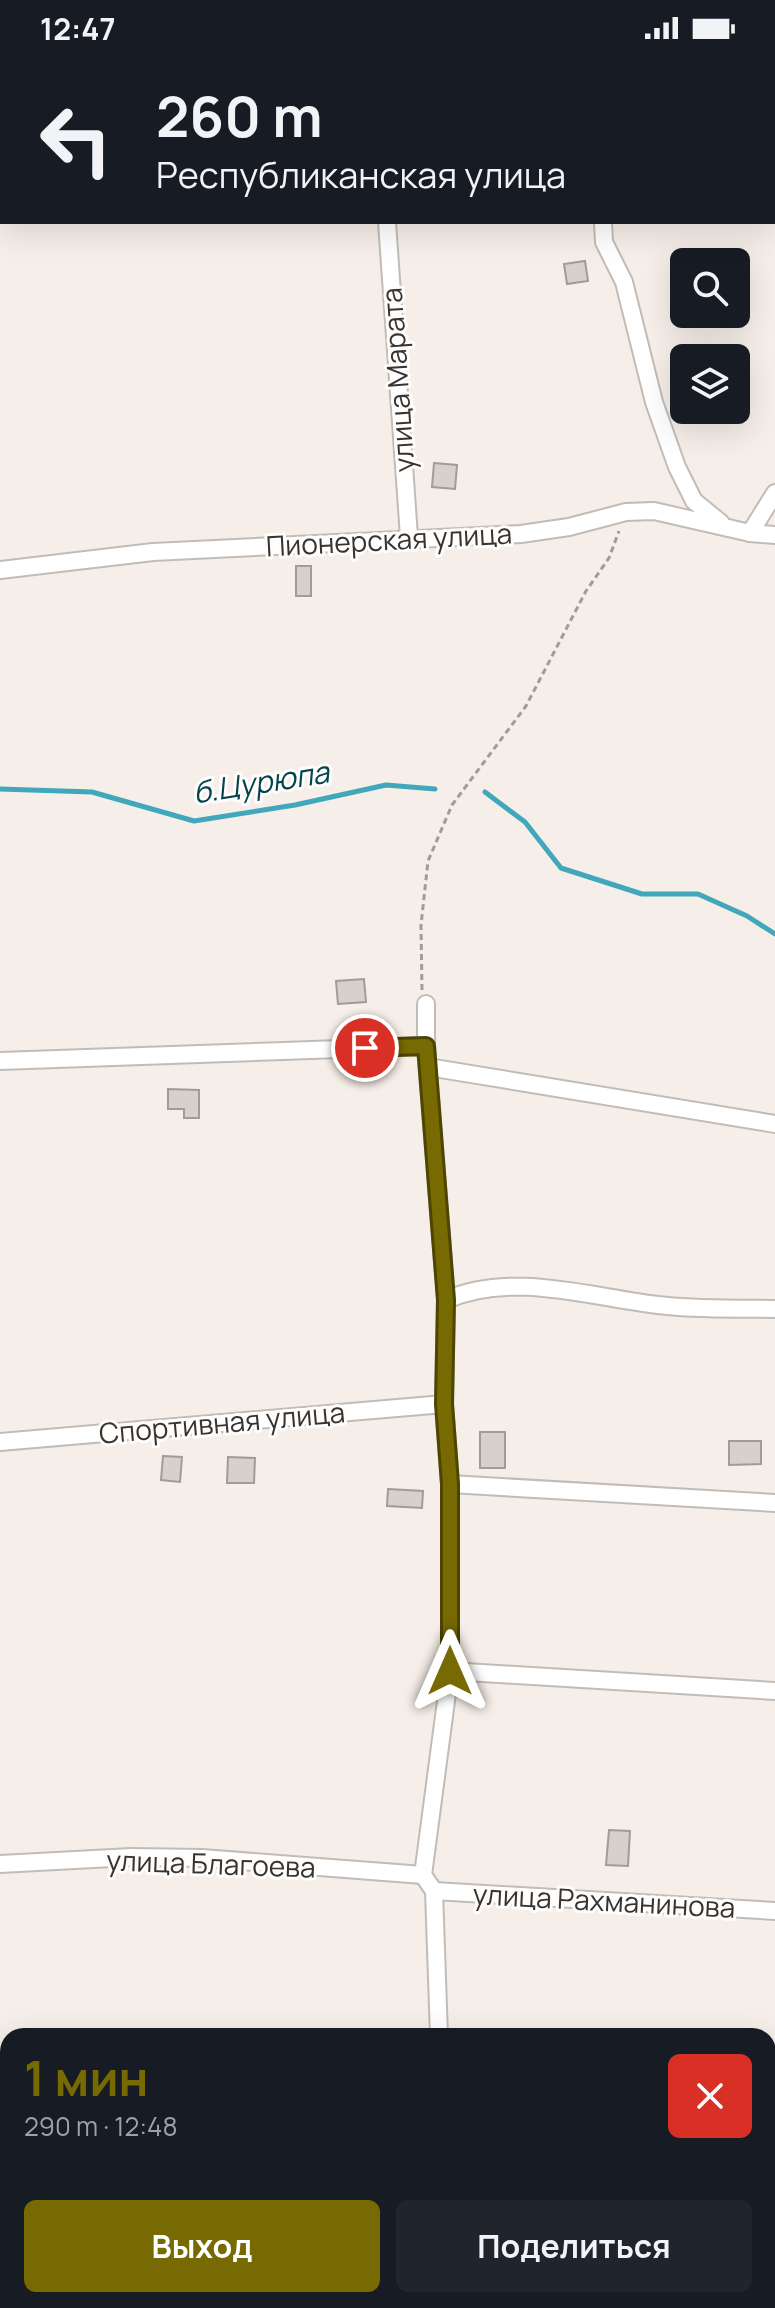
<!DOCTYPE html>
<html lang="ru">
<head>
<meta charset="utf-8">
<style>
  body { margin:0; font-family:Manrope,sans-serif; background:#20242c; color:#f1f3f6; height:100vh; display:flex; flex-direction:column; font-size:30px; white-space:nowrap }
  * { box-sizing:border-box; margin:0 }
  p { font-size:26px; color:#9ea1a6 }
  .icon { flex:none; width:44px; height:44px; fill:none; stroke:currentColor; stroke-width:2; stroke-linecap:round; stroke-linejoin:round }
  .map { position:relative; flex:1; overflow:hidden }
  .panel { position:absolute; left:0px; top:1972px; width:776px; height:280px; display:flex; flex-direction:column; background:#171b24; border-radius:24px 24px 0 0; box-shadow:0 8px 32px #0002 }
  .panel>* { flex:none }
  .hud { position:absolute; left:0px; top:0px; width:776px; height:168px; box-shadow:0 8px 32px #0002; background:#171b24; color:#f1f3f6; overflow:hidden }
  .controls { position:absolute; left:670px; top:192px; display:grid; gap:16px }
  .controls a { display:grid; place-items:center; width:80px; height:80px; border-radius:12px; background:#171b24; box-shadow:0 8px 32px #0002; font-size:40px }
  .pin { position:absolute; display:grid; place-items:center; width:68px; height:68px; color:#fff; margin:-34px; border:4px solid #fff; border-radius:50%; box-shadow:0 2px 8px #0007 }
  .me { position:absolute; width:88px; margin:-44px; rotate:0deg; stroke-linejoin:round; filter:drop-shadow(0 0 6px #0008) }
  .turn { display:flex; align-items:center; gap:28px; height:168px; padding:0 24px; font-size:36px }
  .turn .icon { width:104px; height:104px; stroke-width:2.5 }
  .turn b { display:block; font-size:56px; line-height:68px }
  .round { display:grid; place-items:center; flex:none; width:84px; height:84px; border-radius:12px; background:#20242c }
  .summary { display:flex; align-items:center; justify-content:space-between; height:136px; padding:0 24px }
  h1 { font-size:48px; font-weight:700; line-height:60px; color:#776a02 }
  .primary-button { display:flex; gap:16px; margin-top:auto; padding:16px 24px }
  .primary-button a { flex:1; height:92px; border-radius:12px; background:#776a02; color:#fff; font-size:32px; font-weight:700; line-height:92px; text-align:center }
  .primary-button a+a { background:#20242c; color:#f1f3f6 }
  .status { display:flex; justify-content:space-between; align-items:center; height:56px; padding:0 40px; background:#171b24; direction:ltr }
  .status svg { height:22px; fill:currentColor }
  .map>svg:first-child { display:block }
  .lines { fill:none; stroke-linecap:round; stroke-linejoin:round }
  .stream { stroke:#41a7ba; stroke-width:5 }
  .building { fill:#d8d1cb; stroke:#a29b96; stroke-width:2 }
  .street-casing { stroke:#c3bcb6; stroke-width:20 }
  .path { stroke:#a29c98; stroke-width:3; stroke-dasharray:6 4; stroke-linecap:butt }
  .street { stroke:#fff; stroke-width:16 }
  .route-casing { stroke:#4d4501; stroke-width:20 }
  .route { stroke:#776a02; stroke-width:14 }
  .labels { text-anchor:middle; stroke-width:6; stroke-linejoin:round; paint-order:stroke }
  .street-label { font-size:28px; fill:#363331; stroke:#fefdfb }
  .water-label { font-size:30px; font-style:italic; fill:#02434d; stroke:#fefdfb }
</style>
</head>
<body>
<div class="status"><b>12:47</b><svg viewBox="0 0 49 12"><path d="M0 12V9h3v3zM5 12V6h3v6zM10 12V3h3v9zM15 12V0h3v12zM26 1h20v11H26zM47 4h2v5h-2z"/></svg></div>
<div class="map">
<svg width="775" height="2252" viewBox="0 0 775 2252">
  <rect width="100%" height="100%" fill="#f6eee8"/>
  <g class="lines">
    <!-- stream -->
    <g class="stream">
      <path d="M0,733l92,3 102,29 101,-16 91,-20 49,4"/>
      <path d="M485,736l40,30 36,46 81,26h56l49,22 28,18"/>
    </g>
  </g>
  <!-- building -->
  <g class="building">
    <path d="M585,205l3,20 -21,3 -3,-20z"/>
    <path d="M434,407l23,2 -2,24 -23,-2z"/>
    <rect x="296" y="510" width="15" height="30"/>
    <path d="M364,923l2,23 -28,2 -2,-23z"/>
    <path d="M168,1033l31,1v28h-15v-9h-16z"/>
    <rect x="480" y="1376" width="25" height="36"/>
    <path d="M729,1385h32v23l-32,1z"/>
    <path d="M163,1400l19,1 -2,25 -19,-2z"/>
    <path d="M228,1401l27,1 -1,25h-27z"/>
    <path d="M388,1433l35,2 -1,17 -35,-2z"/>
    <path d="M609,1774l21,1 -2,35 -22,-1z"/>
  </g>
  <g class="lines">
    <defs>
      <g id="street">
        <path d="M345,0l1,2"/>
        <path d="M287,2l2,-2"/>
        <path d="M676,2l2,-2"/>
        <path d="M0,76h2"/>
        <path d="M387,166l22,315"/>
        <path d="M603,166l1,20 20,40 30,120 23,65 17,34 27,22"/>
        <path d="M750,477l25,-40"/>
        <path d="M0,514l153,-18 368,-18 48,-7 57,-15 28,-1 96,22 25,2"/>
        <path d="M426,948v42l20,254 -2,104 6,80v187l-27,204 11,16 5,145"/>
        <path d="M0,1005l426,-15"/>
        <path d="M428,1011l347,57"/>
        <path d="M446,1244c65,-29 144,-3 212,5 38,5 78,3 117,4"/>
        <path d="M0,1386l444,-38"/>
        <path d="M450,1428l325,19"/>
        <path d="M450,1615l325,20"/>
        <path d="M0,1808l131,-7 71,1 221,17"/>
        <path d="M434,1835l341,20"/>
        <path d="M768,2050h7"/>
        <path d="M768,2175l7,-10"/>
        <path d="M617,2244l10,8"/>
        <path d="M418,2252l9,-8"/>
        <path d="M710,2252l6,-8"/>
      </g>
    </defs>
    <!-- street casing -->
    <use href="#street" class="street-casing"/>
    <!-- path -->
    <g class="path">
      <path d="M422,934l-1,-65 7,-64 24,-56 74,-99 60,-115 23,-33 10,-27"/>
      <path d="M0,2144l8,10"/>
      <path d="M76,2244l6,8"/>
    </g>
    <!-- street -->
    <use href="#street" class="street"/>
  </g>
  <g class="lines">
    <defs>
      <path id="route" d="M365,992l61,-2 20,254 -2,104 6,80v187"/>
    </defs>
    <!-- route casing -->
    <use href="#route" class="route-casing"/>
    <!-- route -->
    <use href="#route" class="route"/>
  </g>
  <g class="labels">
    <!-- street labels -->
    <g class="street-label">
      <text transform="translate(398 324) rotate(-94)" y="10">улица Марата</text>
      <text transform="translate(389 484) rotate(-3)" y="10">Пионерская улица</text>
      <text transform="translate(222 1367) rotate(-5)" y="10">Спортивная улица</text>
      <text transform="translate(211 1808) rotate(2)" y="10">улица Благоева</text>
      <text transform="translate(604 1845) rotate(3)" y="10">улица Рахманинова</text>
    </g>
    <!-- water labels -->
    <g class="water-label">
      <text transform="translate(261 727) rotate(-9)" y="10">б.Цурюпа</text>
    </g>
  </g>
</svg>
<div class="controls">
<a><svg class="icon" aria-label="search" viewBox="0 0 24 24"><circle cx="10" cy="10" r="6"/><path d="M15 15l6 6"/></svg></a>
<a><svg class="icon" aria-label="layers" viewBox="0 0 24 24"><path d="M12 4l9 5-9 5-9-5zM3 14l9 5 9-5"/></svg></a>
</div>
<div class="pin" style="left:365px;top:992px;background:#d93025"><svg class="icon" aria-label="arrive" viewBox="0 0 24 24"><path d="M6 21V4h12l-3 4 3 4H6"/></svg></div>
<svg class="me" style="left:450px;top:1615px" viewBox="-20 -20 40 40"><path d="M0-17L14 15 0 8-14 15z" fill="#776a02" stroke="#fff" stroke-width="4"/></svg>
<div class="hud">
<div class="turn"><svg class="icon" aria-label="left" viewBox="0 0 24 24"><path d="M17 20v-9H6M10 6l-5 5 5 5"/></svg><div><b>260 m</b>Республиканская улица</div></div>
</div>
<section class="panel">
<div class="summary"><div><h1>1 мин</h1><p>290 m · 12:48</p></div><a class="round" style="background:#d93025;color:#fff"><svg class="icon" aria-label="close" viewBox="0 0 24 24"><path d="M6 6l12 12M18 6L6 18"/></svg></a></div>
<div class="primary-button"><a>Выход</a><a>Поделиться</a></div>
</section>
</div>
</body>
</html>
